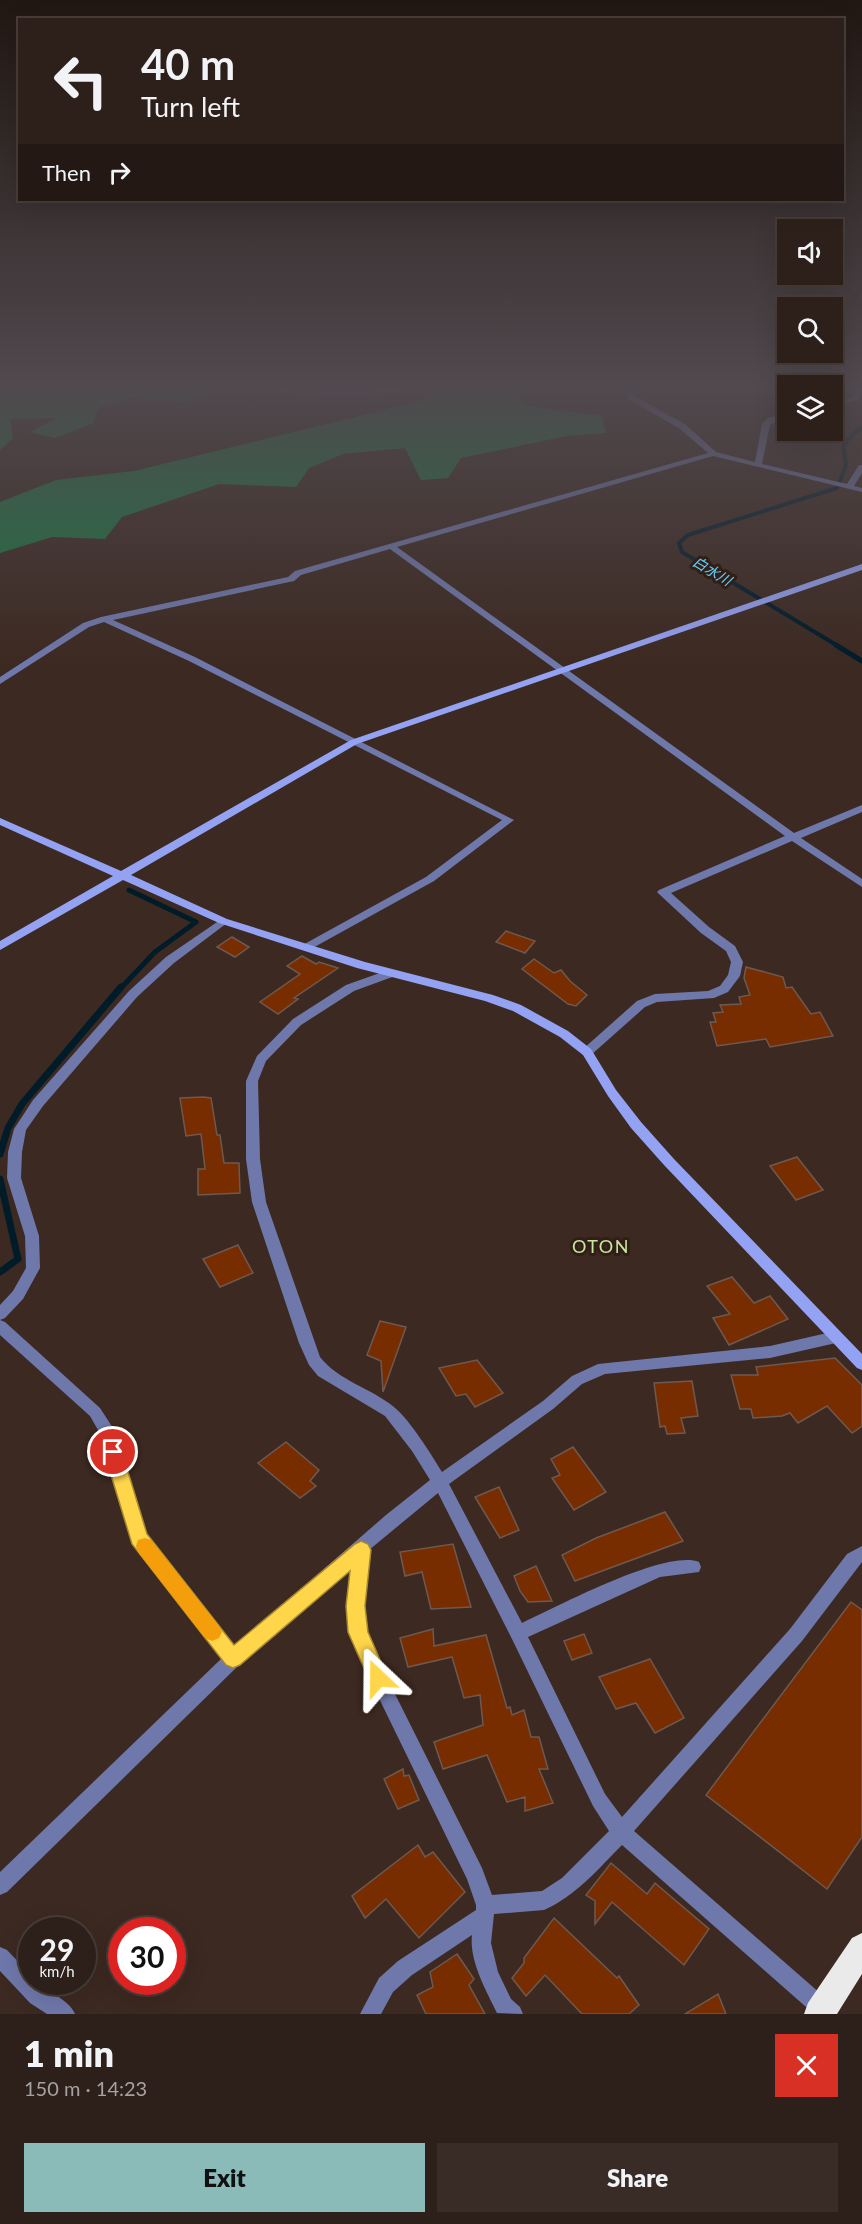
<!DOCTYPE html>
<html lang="en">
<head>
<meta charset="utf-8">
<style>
  body { margin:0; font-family:Lato,"Noto Sans JP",sans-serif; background:#392c26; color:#f1f3f6; height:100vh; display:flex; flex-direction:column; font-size:22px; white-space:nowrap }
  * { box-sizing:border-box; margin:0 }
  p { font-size:20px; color:#a7a2a2 }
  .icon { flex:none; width:33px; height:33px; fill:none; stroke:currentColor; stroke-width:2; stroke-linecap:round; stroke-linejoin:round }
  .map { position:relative; height:2014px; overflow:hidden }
  .drawer { display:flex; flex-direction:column; background:#2d1f19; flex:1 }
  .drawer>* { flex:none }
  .hud { position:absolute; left:18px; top:18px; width:826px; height:183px; border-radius:0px; box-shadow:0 6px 24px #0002,0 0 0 2px #483d38; background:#2d1f19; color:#f1f3f6; overflow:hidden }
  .tools { position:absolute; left:777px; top:219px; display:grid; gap:12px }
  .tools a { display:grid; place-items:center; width:66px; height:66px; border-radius:0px; background:#2d1f19; box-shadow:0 6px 24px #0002,0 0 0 2px #483d38; font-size:30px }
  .speed { position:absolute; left:18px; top:1917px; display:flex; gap:12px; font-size:30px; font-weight:700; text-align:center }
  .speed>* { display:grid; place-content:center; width:78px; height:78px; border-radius:50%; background:#2d1f19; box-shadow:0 6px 24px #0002,0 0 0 2px #483d38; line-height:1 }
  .speed small { font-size:15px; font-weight:400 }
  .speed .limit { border:9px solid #d22; background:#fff; color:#111 }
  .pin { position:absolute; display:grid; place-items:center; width:51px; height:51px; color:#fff; margin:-26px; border:3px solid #fff; border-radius:50%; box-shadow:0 2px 6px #0007 }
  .me { position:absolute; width:66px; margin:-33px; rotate:337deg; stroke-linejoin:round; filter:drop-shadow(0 0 4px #0008) }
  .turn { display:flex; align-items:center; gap:21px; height:126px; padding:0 24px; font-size:27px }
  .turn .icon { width:78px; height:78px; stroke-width:2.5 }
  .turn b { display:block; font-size:42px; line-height:51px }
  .then { display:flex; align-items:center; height:57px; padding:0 24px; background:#0003; gap:12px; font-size:22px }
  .round { display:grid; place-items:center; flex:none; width:63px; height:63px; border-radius:0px; background:#392c26 }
  .summary { display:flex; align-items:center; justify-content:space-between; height:102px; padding:0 24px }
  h1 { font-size:36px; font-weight:800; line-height:45px }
  .action { display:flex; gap:12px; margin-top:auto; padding:12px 24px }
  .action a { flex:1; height:69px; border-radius:0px; background:#8bbbb9; color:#111; font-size:24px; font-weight:800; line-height:69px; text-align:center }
  .action a+a { background:#392c26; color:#f1f3f6 }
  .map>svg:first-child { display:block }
  .forest { fill:#1c7642 }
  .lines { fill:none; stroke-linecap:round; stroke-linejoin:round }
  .stream-far2 { stroke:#001c29; stroke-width:4 }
  .stream-far1 { stroke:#001c29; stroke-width:5 }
  .stream { stroke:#001c29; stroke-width:7 }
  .building { fill:#782d01; stroke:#6e5950; stroke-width:1.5 }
  .street { fill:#6f78ab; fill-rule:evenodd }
  .secondary { fill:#94a2f3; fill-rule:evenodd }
  .highway { fill:#eaeaea; fill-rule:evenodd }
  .route { fill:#ffd54a; stroke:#a68a30; stroke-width:1.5 }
  .slow { fill:#f59e0b }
  .labels { text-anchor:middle; stroke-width:6; stroke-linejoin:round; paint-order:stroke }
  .far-water-label { font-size:14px; font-style:italic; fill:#62cdfa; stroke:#311f17 }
  .quarter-label { font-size:18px; letter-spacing:1.5px; fill:#c7e69e; stroke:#311f17 }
</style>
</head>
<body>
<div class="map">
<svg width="862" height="2014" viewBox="0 0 862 2014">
  <rect width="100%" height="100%" fill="#3c2921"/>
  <!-- forest -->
  <g class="forest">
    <path d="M441,383h46l27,10 13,13 75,10 4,17 -40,3 -105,22 -13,20 -27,2 -16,-32 -62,6 -34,14 -13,19 -77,-3 -97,33 -17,22 -53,-2 -52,16v-51l56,-22 78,-9 295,-72z"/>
    <path d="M119,384l52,2 42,6 -27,10 -57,-4 -31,10 -5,15 -38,15 -25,-6 27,-14 -47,1 3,19 -13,12v-57l79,-2z"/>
  </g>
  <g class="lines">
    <!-- stream-far2 -->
    <path class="stream-far2" d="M838,646l-156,-94 -3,-9 9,-8 149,-47 9,-23 -3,-19 10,-12 9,-6"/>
    <!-- stream-far1 -->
    <g class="stream-far1">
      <path d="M836,645l26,16"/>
      <path d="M120,989l35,-37 41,-30 -67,-32"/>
    </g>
    <!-- stream -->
    <g class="stream">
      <path d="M0,1154l8,-26 14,-24 99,-117"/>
      <path d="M0,1179l18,80 -18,13"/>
    </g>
  </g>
  <!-- building -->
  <g class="building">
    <path d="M506,931l29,10 -10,12 -29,-11z"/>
    <path d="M232,937l17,10 -14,10 -18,-10z"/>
    <path d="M302,956l14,8 3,-2 19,6 -44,30 4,1 -20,15 -18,-12 40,-28 -13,-8z"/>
    <path d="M534,959l20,14 7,-3 9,11 17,14 -11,11 -8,-2 -46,-35z"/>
    <path d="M746,967l37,10 3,11 6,-1 19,27 9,-2 13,24 -63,11 -4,-8 -49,7 -7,-24h6l-3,-9 10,-1 -3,-7 21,-1 -2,-7 11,-2 -6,-17z"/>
    <path d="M203,1097l8,1 6,37h3l4,28h15l1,30 -42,2v-26h7l-4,-35 -15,2 -6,-38z"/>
    <path d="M797,1157l26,33 -27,10 -26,-34z"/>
    <path d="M238,1245l15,28 -33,14 -17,-28z"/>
    <path d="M732,1277l22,26 16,-7 18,23 -59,26 -16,-27 17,-4 -23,-28z"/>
    <path d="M380,1321l26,6 -23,65 -2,-31 -14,-6z"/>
    <path d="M835,1358l27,27v41l-10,7 -25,-27 -29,17 -8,-10 -8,3 -29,2 -2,-9h-11l-9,-34h27l-2,-8z"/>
    <path d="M477,1360l26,33 -28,14 -9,-13 -10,2 -17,-28z"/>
    <path d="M692,1381l6,35 -17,2 4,15 -18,1 -2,-8 -5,1 -6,-44z"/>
    <path d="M286,1442l33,28 -9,11 6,5 -16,12 -42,-35z"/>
    <path d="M573,1447l33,45 -32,18 -22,-32 8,-3 -9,-16z"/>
    <path d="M499,1487l20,43 -19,8 -25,-41z"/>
    <path d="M665,1512l18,29 -108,40 -13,-26 34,-17z"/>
    <path d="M453,1544l18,63 -40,2 -9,-37 -17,4 -5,-24z"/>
    <path d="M536,1566l4,9 12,26 -24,1 -8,-11 -6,-15z"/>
    <path d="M851,1602l11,8v227l-35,52 -121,-94z"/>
    <path d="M433,1629l1,17 52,-11 21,73 3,-1 2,8 12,-5 7,27h8l9,32h-9l14,34 -28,8v-14l-18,5 -20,-47 -44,14 -9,-27 49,-17 -3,-30 -16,3 -12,-41 -44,10 -8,-29z"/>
    <path d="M584,1634l8,19 -20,7 -8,-19z"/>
    <path d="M650,1659l34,59 -29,15 -19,-30 -20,6 -17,-32z"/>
    <path d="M403,1769l1,7 5,-1 10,25 -21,9 -14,-30z"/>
    <path d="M418,1845l7,12 8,-5 32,40 -46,46 -33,-39 -21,19 -13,-22z"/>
    <path d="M611,1863l36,31 8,-11 54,46 -25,36 -72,-63 -17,22v-23l-9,-6z"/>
    <path d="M554,1918l63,60 2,-2 20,29 -10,9h-47l-37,-39 -19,21 -14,-18 12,-15v-5z"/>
    <path d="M457,1954l17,25 -5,6 16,29h-59l-9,-19 16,-8 -3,-15z"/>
    <path d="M718,1994l8,20h-41z"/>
  </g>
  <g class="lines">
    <!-- street -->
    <g class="street">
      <path d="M182,383h60l45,6 51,1 44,-1 49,-6c-24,16 -114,12 -145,10 -15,-1 -30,-5 -46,-6 -18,-2 -37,0 -55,-2z"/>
      <path d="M623,383h6l5,13 51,28 31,28 39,10 7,-38 6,-6 20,-5v4l-18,8 -8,39 85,20 12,-19h3v8l-8,13 8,2v4l-149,-36 -316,91 397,286 68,-28v7l-61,26 61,41v8l-70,-46 -121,52 38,34 26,19 8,16 -3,14 -12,16 -14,6 -57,4 -12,5 -54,48h-8l-2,-3 2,-3 54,-48 18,-7 53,-3 12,-5 8,-11 3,-13 -5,-11 -25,-18 -42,-39 -2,-2 2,-2 126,-54 -395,-287 -89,26 -7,6 -181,39 82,37 319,163 -80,61 -125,69 -4,1 -6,-4 127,-70 76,-57 -313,-159 -85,-39 -15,5 -89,57v-7l83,-54 18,-6 187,-40 7,-6 413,-118 -29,-25 -51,-29z"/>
      <path d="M862,383v9l-4,8 -26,7v-4l20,-6 8,-13z"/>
      <path d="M223,918l6,3 -2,2 -53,40 -37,34 -94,109 -17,24 -4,22 -1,26 18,58 1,32 -17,31 -18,19 -5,2v-15l13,-14 13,-23 -1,-32 -18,-58 1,-26 6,-23 19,-29 96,-109 37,-34z"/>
      <path d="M391,969l6,4 -2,3 -41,15 -53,34 -35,36 -8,20 2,78 6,43 54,155c19,24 51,31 74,50 16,13 37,47 48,65l101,-71 29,-25 26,-12 172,-18 66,-15 5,2 2,4 -2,4 -5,2 -66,15 -165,16 -23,10 -29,25 -104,75 73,139c35,-16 143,-74 177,-61l2,5 -2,5 -39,5 -132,60 77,157 17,23 168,-188 57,-75 15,-8v16l-60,79 -168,190 195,170 3,7 -2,6h-16l-192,-169c-24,24 -46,51 -78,65l-50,4 -3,29 7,29 13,27 9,8 3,7 -26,-1c-11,-23 -28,-52 -25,-78l-60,40 -19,17 -12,22h-21l19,-36 19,-17 78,-51v-5l-9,-26 -95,-195 -23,-52 -2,-26 4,-40 -112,99 -232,227 -7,3v-23l222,-214 -89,-115 -35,-113 -8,-14 -90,-81v-15l5,2 95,86 13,20 33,107 88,112 152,-132 44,-35 -18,-29 -27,-35 -67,-40 -9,-11 -10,-22 -47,-141 -6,-43v-78l11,-25 36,-37 53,-34zM438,1493l74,146 81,167 16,25 -47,47 -20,13 -50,4 -10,-27 -98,-196 -17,-40 -4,-26 6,-56z"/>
      <path d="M0,1947l7,3 25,26v6h5c11,11 32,17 38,32h-28l-17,-11 -30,-32z"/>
    </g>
    <!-- secondary -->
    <path class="secondary" d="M862,564v6l-505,174 -226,131 96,44 138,43 128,33 28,10 47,26 23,18 25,41 25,32 33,37 188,195v16l-5,-2 -193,-203 -33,-37 -23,-32 -25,-41 -23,-18 -47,-26 -28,-10 -128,-33 -138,-45 -96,-43 -123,70v-9l113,-65 -113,-51v-7l121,53 230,-131z"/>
    <!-- highway -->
    <path class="highway" d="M862,1933v41l-25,40h-33l4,-11 44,-65z"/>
  </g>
  <!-- sky -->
  <linearGradient id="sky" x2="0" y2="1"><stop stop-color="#211712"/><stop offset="0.58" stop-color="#50494e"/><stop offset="1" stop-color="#50494e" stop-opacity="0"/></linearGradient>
  <rect width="862" height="665" fill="url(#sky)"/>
  <!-- route -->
  <path class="route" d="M113,1444l6,3 3,5 25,82 87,111 121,-101 6,-3 7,3 3,6 -6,56 3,26 20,46 -3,6 -7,3 -7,-3 -23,-52 -2,-26 4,-35 -110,94 -7,3 -7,-3 -94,-121 -28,-92 2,-5z"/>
  <!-- slow -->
  <path class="slow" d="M145,1538l6,2 68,86 3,6 -3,6 -7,3 -7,-3 -67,-86 -2,-6 2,-6z"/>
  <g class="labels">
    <!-- far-water labels -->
    <g class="far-water-label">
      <text transform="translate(712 571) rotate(31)" y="5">白水川</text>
    </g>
    <!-- quarter labels -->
    <g class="quarter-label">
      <text x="601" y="1253">OTON</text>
    </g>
  </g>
</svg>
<div class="tools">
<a><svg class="icon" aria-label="sound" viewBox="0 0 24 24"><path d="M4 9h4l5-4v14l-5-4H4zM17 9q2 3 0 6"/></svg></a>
<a><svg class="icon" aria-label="search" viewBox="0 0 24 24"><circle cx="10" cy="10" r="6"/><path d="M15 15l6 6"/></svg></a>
<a><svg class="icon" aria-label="layers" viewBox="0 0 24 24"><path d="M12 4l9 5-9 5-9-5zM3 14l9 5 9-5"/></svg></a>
</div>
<div class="speed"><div>29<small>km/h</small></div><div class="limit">30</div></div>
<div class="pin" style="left:113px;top:1452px;background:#d93025"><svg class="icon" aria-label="arrive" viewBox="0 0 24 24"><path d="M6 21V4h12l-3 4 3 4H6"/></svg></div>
<svg class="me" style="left:378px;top:1678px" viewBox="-20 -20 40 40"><path d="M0-17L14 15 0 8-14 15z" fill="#ffd54a" stroke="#fff" stroke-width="4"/></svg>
<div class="hud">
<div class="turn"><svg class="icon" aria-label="left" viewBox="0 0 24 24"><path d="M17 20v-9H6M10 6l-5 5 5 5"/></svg><div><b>40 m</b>Turn left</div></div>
<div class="then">Then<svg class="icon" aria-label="right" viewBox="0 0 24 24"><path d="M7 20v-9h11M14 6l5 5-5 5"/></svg></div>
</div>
</div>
<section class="drawer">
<div class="summary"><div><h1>1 min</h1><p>150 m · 14:23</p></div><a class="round" style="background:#d93025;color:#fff"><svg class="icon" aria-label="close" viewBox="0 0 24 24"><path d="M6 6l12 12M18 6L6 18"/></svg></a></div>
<div class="action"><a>Exit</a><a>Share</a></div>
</section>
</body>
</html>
